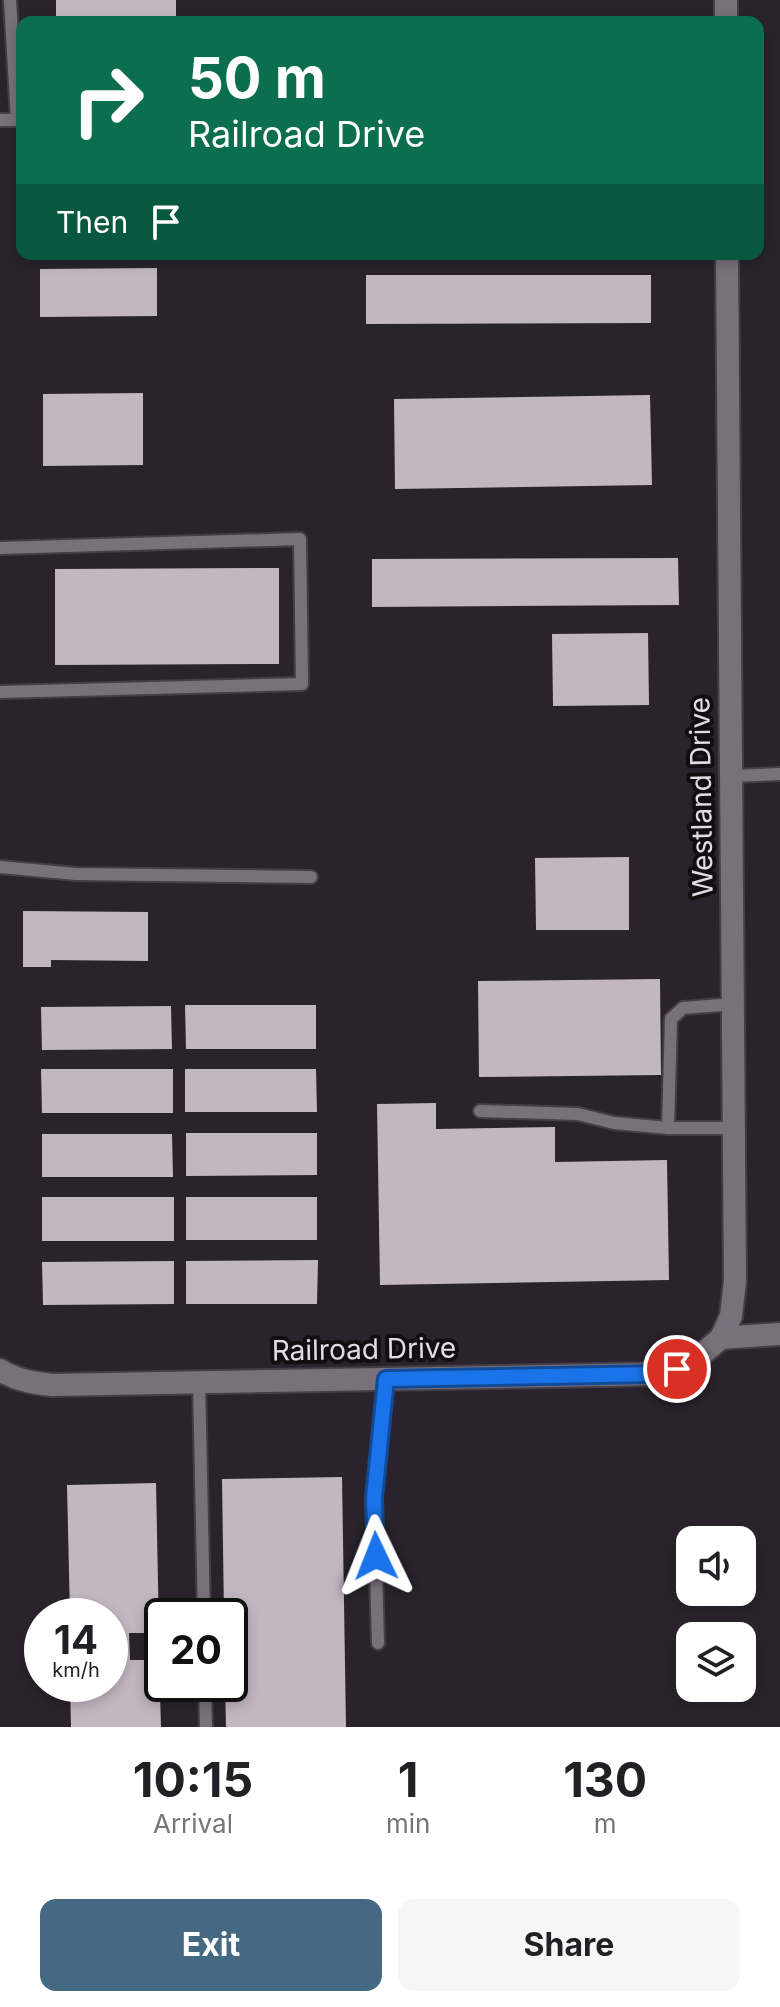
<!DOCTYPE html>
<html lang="en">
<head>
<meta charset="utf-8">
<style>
  body { margin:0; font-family:Inter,sans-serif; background:#f6f6f6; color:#202124; height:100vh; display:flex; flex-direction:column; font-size:30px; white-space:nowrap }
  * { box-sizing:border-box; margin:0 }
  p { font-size:26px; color:#757577 }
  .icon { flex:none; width:44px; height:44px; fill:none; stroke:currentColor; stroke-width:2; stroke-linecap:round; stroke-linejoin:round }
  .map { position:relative; height:1727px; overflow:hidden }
  .side { display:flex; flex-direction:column; background:#fff; flex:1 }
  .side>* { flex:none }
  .hud { position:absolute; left:16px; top:16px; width:748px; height:244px; border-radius:16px; box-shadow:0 4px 12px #0003; background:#0b6e4f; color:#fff; overflow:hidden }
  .fabs { position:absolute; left:676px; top:1526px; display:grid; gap:16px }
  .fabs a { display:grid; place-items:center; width:80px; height:80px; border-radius:16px; background:#fff; box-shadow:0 4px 12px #0003; font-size:40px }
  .speed { position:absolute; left:24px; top:1598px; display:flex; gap:16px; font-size:40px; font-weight:700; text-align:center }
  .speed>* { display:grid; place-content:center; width:104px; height:104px; border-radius:50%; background:#fff; box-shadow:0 4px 12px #0003; line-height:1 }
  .speed small { font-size:20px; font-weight:400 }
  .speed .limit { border:4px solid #111; border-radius:12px; background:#fff; color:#111 }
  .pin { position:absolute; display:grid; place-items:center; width:68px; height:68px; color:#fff; margin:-34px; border:4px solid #fff; border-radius:50%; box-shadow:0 2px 8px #0007 }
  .me { position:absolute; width:88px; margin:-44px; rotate:358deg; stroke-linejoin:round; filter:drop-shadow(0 0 6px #0008) }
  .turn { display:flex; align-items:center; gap:28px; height:168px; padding:0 40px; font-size:36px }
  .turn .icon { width:104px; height:104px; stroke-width:2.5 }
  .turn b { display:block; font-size:56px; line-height:68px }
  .then { display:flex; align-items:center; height:76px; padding:0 40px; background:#0003; gap:16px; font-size:30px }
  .eta { display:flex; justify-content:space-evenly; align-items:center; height:136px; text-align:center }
  .eta b { font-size:48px; font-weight:700; line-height:56px }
  .primary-button { display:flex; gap:16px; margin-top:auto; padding:16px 40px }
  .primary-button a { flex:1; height:92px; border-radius:16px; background:#456982; color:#fff; font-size:32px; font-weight:700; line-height:92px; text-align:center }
  .primary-button a+a { background:#f6f6f6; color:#202124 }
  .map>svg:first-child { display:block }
  .building { fill:#c2b6c1 }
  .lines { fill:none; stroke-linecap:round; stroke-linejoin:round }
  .service-casing { stroke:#443e46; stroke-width:16 }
  .minor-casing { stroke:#443e46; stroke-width:26 }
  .tertiary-casing { stroke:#443e46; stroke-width:26 }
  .service { stroke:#79707c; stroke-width:12 }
  .minor { stroke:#79707c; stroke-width:22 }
  .tertiary { stroke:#79707c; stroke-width:22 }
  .route-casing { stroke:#114b97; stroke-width:20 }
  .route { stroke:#1a73e8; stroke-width:14 }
  .labels { text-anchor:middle; stroke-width:8; stroke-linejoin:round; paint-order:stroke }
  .street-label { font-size:28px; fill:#e1dce3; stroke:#110e12 }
</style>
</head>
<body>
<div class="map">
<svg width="780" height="1727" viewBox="0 0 780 1727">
  <rect width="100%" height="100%" fill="#2a232d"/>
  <!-- building -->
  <g class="building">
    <path d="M56,0h120v18l-120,1z"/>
    <path d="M157,268v48l-117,1v-48z"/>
    <path d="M366,275h285v48l-285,1z"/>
    <path d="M143,393v72l-100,1v-72z"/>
    <path d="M650,395l2,90 -257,4 -1,-90z"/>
    <path d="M678,558l1,47 -307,2v-48z"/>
    <path d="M279,568v96l-224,1v-96z"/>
    <path d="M648,633l1,72 -96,1 -1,-72z"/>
    <path d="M629,857v73h-93l-1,-72z"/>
    <path d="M23,911l125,1v49l-97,-1v7h-28z"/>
    <path d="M660,979l1,96 -182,2 -1,-96z"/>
    <path d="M185,1005h131v44h-130z"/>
    <path d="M171,1006l1,43 -130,1 -1,-43z"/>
    <path d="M41,1069h132v44h-131z"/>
    <path d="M185,1069h131l1,43h-132z"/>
    <path d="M436,1103v26l119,-2v35l112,-2 2,120 -289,5 -3,-181z"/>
    <path d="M186,1133h131v42l-131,1z"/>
    <path d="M42,1134h130l1,43h-131z"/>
    <rect x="42" y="1197" width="132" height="44"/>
    <rect x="186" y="1197" width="131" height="43"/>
    <path d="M318,1260l-1,44h-131v-43z"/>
    <path d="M174,1261v43l-131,1 -1,-43z"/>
    <path d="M342,1477l4,250h-120l-1,-43h5v-68h-6l-2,-137z"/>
    <path d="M156,1483l3,150h-30l1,27h29l2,67h-90l-1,-43h40v-68h-40l-3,-131z"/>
  </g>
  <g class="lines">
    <defs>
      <g id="service">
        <path d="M0,120h17l-7,-120"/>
        <path d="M0,548l300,-9 2,145 -302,8"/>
        <path d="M730,776l50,-2"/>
        <path d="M0,867l76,7 235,3"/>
        <path d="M480,1111l98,3 36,9 54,5h67"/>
        <path d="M668,1128l3,-109 12,-11 51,-4"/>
        <path d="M199,1382l5,234"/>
        <path d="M378,1643l-4,-145 12,-119"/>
        <path d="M205,1684l1,43"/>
      </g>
      <g id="minor">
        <path d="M726,0v22"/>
        <path d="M721,1338l10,-22 4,-35 -8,-1027"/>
      </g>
      <path id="tertiary" d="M0,1370c16,10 33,13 52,15l603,-11 22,-5 17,-8 27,-23 59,-4"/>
    </defs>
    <!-- service casing -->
    <use href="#service" class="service-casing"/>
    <!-- minor casing -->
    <use href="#minor" class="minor-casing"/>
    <!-- tertiary casing -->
    <use href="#tertiary" class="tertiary-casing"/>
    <!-- service -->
    <use href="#service" class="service"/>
    <!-- minor -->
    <use href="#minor" class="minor"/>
    <!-- tertiary -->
    <use href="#tertiary" class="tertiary"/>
  </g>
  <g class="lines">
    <defs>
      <path id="route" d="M376,1556l-2,-58 12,-119 269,-5 22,-5"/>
    </defs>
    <!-- route casing -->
    <use href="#route" class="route-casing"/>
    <!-- route -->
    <use href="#route" class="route"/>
  </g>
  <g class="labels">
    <!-- street labels -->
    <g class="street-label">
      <text transform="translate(701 797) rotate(-91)" y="10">Westland Drive</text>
      <text transform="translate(364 1349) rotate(-1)" y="10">Railroad Drive</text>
    </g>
  </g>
</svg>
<div class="fabs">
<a><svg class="icon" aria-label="sound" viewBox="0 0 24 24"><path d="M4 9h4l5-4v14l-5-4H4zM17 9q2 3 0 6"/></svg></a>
<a><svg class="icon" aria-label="layers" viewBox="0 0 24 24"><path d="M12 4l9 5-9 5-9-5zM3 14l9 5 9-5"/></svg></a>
</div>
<div class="speed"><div>14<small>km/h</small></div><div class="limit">20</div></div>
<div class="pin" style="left:677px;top:1369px;background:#d93025"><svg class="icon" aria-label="arrive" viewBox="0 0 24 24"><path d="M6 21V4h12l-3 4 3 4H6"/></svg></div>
<svg class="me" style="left:376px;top:1556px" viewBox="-20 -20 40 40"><path d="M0-17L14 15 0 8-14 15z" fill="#1a73e8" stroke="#fff" stroke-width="4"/></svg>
<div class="hud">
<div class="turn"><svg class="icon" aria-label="right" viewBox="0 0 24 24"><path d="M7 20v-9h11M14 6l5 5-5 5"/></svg><div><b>50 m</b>Railroad Drive</div></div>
<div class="then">Then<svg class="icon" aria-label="arrive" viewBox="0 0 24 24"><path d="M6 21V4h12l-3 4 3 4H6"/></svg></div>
</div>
</div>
<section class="side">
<div class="eta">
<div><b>10:15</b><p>Arrival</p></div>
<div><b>1</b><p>min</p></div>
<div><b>130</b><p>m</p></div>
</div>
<div class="primary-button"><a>Exit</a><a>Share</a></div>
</section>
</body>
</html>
